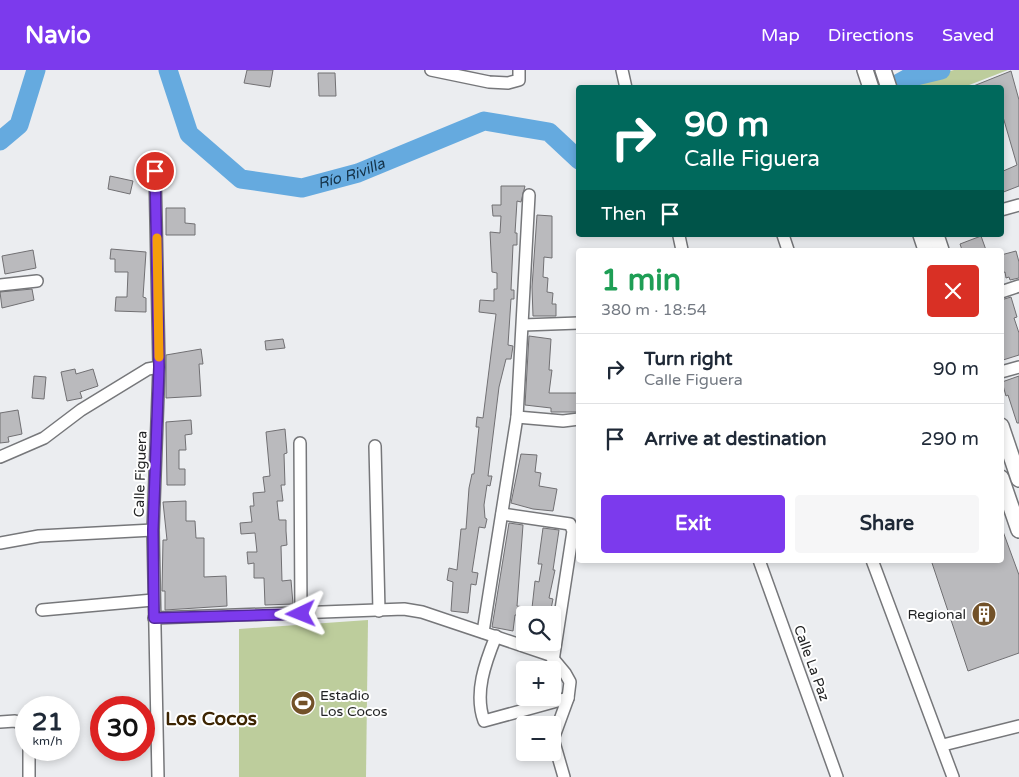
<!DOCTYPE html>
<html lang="en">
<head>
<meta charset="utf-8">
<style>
  body { margin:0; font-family:"Varela Round",sans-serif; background:#f6f6f7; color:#1f2937; height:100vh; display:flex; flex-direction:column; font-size:19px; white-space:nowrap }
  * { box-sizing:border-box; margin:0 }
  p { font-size:16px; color:#747a83 }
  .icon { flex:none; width:28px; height:28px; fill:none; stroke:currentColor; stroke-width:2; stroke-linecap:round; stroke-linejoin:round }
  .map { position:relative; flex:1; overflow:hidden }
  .details { position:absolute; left:576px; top:178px; width:428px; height:315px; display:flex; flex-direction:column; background:#fff; border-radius:5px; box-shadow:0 2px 8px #0003 }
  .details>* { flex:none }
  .hud { position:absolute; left:576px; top:15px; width:428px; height:152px; border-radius:5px; box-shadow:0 2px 8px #0003; background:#00695c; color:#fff; overflow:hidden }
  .buttons { position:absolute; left:516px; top:536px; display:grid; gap:10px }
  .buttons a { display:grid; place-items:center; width:45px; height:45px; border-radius:5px; background:#fff; box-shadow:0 2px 8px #0003; font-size:25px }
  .speed { position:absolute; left:15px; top:626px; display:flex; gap:10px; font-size:25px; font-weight:700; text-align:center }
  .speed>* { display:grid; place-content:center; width:65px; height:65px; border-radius:50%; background:#fff; box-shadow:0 2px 8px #0003; line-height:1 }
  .speed small { font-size:12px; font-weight:400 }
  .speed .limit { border:8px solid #d22; background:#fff; color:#111 }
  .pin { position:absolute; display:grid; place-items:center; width:42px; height:42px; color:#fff; margin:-21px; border:2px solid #fff; border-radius:50%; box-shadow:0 1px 5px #0007 }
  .me { position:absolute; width:55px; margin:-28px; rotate:268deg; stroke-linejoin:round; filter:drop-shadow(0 0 4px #0008) }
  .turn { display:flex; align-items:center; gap:18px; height:105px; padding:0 25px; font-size:22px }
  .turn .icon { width:65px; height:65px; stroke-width:2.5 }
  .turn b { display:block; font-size:35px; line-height:42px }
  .then { display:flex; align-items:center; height:48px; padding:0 25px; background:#0003; gap:10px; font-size:19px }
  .round { display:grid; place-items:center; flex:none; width:52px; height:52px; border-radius:5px; background:#f6f6f7 }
  .summary { display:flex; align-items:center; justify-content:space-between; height:85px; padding:0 25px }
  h1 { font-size:30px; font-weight:700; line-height:38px; color:#1e9e55 }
  .primary-button { display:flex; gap:10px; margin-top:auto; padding:10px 25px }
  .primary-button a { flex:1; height:58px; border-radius:5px; background:#7c3aed; color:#fff; font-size:20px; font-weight:700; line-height:58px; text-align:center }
  .primary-button a+a { background:#f6f6f7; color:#1f2937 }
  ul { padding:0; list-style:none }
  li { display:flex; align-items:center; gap:15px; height:70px; padding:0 25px; border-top:1px solid #e0e1e3 }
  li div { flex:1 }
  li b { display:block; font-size:19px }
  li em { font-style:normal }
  header { display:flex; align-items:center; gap:30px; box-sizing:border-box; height:70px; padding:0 25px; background:#7c3aed; color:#fff }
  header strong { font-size:24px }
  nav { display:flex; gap:28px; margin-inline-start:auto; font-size:18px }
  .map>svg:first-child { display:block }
  .green { fill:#bdcd9c }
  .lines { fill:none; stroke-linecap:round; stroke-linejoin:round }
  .river { stroke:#65aadf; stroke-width:19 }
  .building { fill:#bababd; stroke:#717073 }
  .street-casing { stroke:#76777a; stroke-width:14 }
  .secondary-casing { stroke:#76777a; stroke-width:18 }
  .street { stroke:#fff; stroke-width:11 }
  .secondary { stroke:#fff; stroke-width:15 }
  .route-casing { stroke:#51269a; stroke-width:12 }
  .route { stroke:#7c3aed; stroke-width:9 }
  .slow { stroke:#f59e0b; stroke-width:9 }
  .labels { text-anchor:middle; stroke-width:4; stroke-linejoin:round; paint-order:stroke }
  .street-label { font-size:14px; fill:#222324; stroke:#fff }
  .poi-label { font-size:14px; fill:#222324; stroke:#fff; text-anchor:end }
  .water-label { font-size:15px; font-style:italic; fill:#143248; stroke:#fff }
  .district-label { font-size:19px; font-weight:bold; fill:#3d2502; stroke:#fff }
</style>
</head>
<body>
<header>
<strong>Navio</strong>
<nav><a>Map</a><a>Directions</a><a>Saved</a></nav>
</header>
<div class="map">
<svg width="1019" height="707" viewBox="0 0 1019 707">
  <rect width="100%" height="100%" fill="#ebedf0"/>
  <!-- green -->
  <g class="green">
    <path d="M954,0h54l-44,17h-66l11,-5z"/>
    <path d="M368,550l-2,157h-127v-148z"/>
  </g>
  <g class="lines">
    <!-- river -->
    <g class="river">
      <path id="s1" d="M168,0l21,64 52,45 61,9 56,-15 126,-52 65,11 30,28"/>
      <path d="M890,18l18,-10 33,-8"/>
      <path d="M0,71l19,-16 17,-55"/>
    </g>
  </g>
  <!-- building -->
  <g class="building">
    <path d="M247,0h26l-3,17 -26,-4z"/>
    <path d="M1011,1l8,29v86l-18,7v-21l16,-7 -16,-55v-22l-30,-1z"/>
    <path d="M318,3h17l1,23h-17z"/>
    <path d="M110,106l23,5 -3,13 -22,-5z"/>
    <path d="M501,116h24l-4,16 -4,-1 -2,32h2v12h-4l-2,45h3v9h-3l-3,46 5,1 -2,13h-5l-7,28 -11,89h4l-2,10 -3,-1 -3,20 1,13 2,1 -2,9 -6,-1 -7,45 6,1 -2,12 -5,-1 -3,29 -17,-2 2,-29 -6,-2 2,-12 8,2 4,-41h5l3,-41 3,-14h2l5,-47h-3l1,-10 6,1 13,-104 -17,-2 1,-12 14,1v-12h3v-16l-5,-1 -2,-40 10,1 1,-17h-8l-1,-11h9z"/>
    <path d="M166,138h19v15l10,1v11h-29z"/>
    <path d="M537,145l15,1v42l-8,-1 -1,20 5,1 -1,14 6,1 -1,11h4v12h-23l-1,-29z"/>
    <path d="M981,166l5,14h-24l-2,-6z"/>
    <path d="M111,179l35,3 -3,45 3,1v14l-31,-1 1,-14h11l1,-25h-13v-13h-5z"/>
    <path d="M33,180l3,18 -31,6 -3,-18z"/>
    <path d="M1016,181l3,11v16l-9,2 -1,-3 -3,1 -1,-6 -4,1v-9l2,-1 -2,-8z"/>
    <path d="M32,219l2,11 -32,8 -2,-16z"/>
    <path d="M1011,227l6,20 -3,1 5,15v22l-16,5 -2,-60z"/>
    <path d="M529,266l22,3 -2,31h3l-3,23h30v19h-28v-4l-26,-3z"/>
    <path d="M283,269l2,9 -19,2 -1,-9z"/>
    <path d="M201,279l2,15h-4l2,32 -35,2v-43z"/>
    <path d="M75,299l1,5 17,-5 5,17 -18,6 2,6 -15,3 -6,-29z"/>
    <path d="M34,306l12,1 -2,22 -12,-1z"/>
    <path d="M1019,306v47h-2l-9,-28 -2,1 -4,-14z"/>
    <path d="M18,340l4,24 -14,3 1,5 -9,1v-30z"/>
    <path d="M191,350l1,14 -7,1 1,15h-7v19h6v16h-18l-1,-63z"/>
    <path d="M285,359l2,24 -3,1 1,31h-4l2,16h-6l2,19h7v11l1,14 -6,1 1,35 9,-1 2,24 -28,1 -1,-27h-10v-15l-6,1 -1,-12h10l-2,-19 -14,1 -1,-11 12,-1 -2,-16h4l-1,-13 12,-1 -2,-15 7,-1 -4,-44z"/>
    <path d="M521,384l16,1 -2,17 6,1 -2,13 18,3 -4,22 -20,-2 -22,-6z"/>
    <path d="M186,431v20h9l1,17h8v39l22,-1 1,30 -62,4v-19h-3l1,-51h4l-4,-38z"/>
    <path d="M509,453l14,2 -6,81 15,2 3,-27 4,1 3,-18h-4l5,-36 16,2 -6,40h2l-6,28 4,1 -2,10 -4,-1 -1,7h-31l-2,16 -21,-4z"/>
    <path d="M1001,456l18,49v78l-51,18 -37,-111h70z"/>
  </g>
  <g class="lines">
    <defs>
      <g id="street">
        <path d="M431,0l58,12 19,1 11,-3v-10"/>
        <path d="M622,0l4,18"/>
        <path d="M155,101l4,196 -6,163 5,247"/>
        <path d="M1001,140l18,-5"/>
        <path d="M783,165l5,15"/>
        <path d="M679,166l3,14"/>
        <path d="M0,215l37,-4"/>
        <path d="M1001,222l18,-6"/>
        <path d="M523,255l56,-2"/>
        <path d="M1001,302l18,-5"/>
        <path d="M517,347l46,4 16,-2"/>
        <path d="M300,373l1,171"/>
        <path d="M375,376l4,165"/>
        <path d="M0,387l44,-19 37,-28 67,-41 11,-2"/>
        <path d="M502,444l68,10 3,7 -20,130"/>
        <path d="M0,473l39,-7 114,-6"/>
        <path d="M759,490l78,217"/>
        <path d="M872,490l81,217"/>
        <path d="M42,540l111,-10"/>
        <path d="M154,548l250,-9 18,3 128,43 15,18 5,9 -2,16 -15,41 11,38"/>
        <path d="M483,562l34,-215 12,-222"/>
        <path d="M496,566c-11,27 -22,57 -12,85l84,-23"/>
        <path d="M0,652l15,-1 9,4 2,7"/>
        <path d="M943,675l76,-19"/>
        <path d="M29,680v27"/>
      </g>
      <g id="secondary">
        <path d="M865,0l6,18"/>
        <path d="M883,0l6,18"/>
        <path d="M921,165l5,15"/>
        <path d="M936,165l5,15"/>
        <path d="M1001,356l18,53"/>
        <path d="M1001,408l18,52"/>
      </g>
    </defs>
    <!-- street casing -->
    <use href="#street" class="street-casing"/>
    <!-- secondary casing -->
    <use href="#secondary" class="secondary-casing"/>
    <!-- street -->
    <use href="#street" class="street"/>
    <!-- secondary -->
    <use href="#secondary" class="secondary"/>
  </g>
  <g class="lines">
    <defs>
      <path id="route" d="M155,101l4,196 -6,163 1,88 147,-4"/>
    </defs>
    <!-- route casing -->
    <use href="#route" class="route-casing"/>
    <!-- route -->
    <use href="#route" class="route"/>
    <!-- slow -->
    <path class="slow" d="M157,168l2,119"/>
  </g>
  <!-- icons -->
  <defs>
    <symbol id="building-disc" viewBox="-11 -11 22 22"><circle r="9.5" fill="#725128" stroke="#fff"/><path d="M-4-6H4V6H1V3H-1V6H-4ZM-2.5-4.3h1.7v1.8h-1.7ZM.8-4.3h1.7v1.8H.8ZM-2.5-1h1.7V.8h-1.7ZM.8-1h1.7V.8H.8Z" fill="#fff"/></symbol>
    <symbol id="stadium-disc" viewBox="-11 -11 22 22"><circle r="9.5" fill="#725128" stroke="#fff"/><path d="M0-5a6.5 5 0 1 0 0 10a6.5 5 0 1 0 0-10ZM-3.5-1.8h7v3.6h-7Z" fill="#fff"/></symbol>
  </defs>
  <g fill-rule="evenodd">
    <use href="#building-disc" x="970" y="530" width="28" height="28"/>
    <use href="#stadium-disc" x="289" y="619" width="28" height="28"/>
  </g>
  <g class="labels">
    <!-- street labels -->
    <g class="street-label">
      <text transform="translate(140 404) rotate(-88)" y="5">Calle Figuera</text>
      <text transform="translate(812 593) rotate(70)" y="5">Calle La Paz</text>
    </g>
    <!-- poi labels -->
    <g class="poi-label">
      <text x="966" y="549">Regional</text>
      <text x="320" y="630" text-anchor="start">Estadio<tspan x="320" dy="16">Los Cocos</tspan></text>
    </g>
    <!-- water labels -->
    <g class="water-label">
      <text dy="5" stroke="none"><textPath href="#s1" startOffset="249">Río Rivilla</textPath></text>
    </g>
    <!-- district labels -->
    <g class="district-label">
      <text x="211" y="655">Los Cocos</text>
    </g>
  </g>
</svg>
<div class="buttons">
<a><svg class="icon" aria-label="search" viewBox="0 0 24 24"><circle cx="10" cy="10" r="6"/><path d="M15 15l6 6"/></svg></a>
<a>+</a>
<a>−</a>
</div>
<div class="speed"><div>21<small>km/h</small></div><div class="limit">30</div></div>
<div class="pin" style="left:155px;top:101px;background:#d93025"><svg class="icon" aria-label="arrive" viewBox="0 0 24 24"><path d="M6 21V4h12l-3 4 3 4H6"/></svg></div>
<svg class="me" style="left:301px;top:544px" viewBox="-20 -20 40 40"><path d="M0-17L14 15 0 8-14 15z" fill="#7c3aed" stroke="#fff" stroke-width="4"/></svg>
<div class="hud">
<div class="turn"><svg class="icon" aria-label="right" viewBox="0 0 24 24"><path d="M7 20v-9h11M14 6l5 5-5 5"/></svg><div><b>90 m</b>Calle Figuera</div></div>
<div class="then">Then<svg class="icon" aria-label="arrive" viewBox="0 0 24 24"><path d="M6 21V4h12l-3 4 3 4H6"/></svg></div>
</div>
<section class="details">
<div class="summary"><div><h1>1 min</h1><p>380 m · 18:54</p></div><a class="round" style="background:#d93025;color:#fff"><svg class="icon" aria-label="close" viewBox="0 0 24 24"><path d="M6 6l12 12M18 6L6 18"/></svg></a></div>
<ul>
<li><svg class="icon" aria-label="right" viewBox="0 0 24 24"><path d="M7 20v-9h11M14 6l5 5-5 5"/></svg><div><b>Turn right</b><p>Calle Figuera</p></div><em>90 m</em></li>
<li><svg class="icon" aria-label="arrive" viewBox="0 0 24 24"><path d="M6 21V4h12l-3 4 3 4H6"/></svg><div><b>Arrive at destination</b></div><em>290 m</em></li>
</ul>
<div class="primary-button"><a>Exit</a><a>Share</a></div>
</section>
</div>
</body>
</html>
